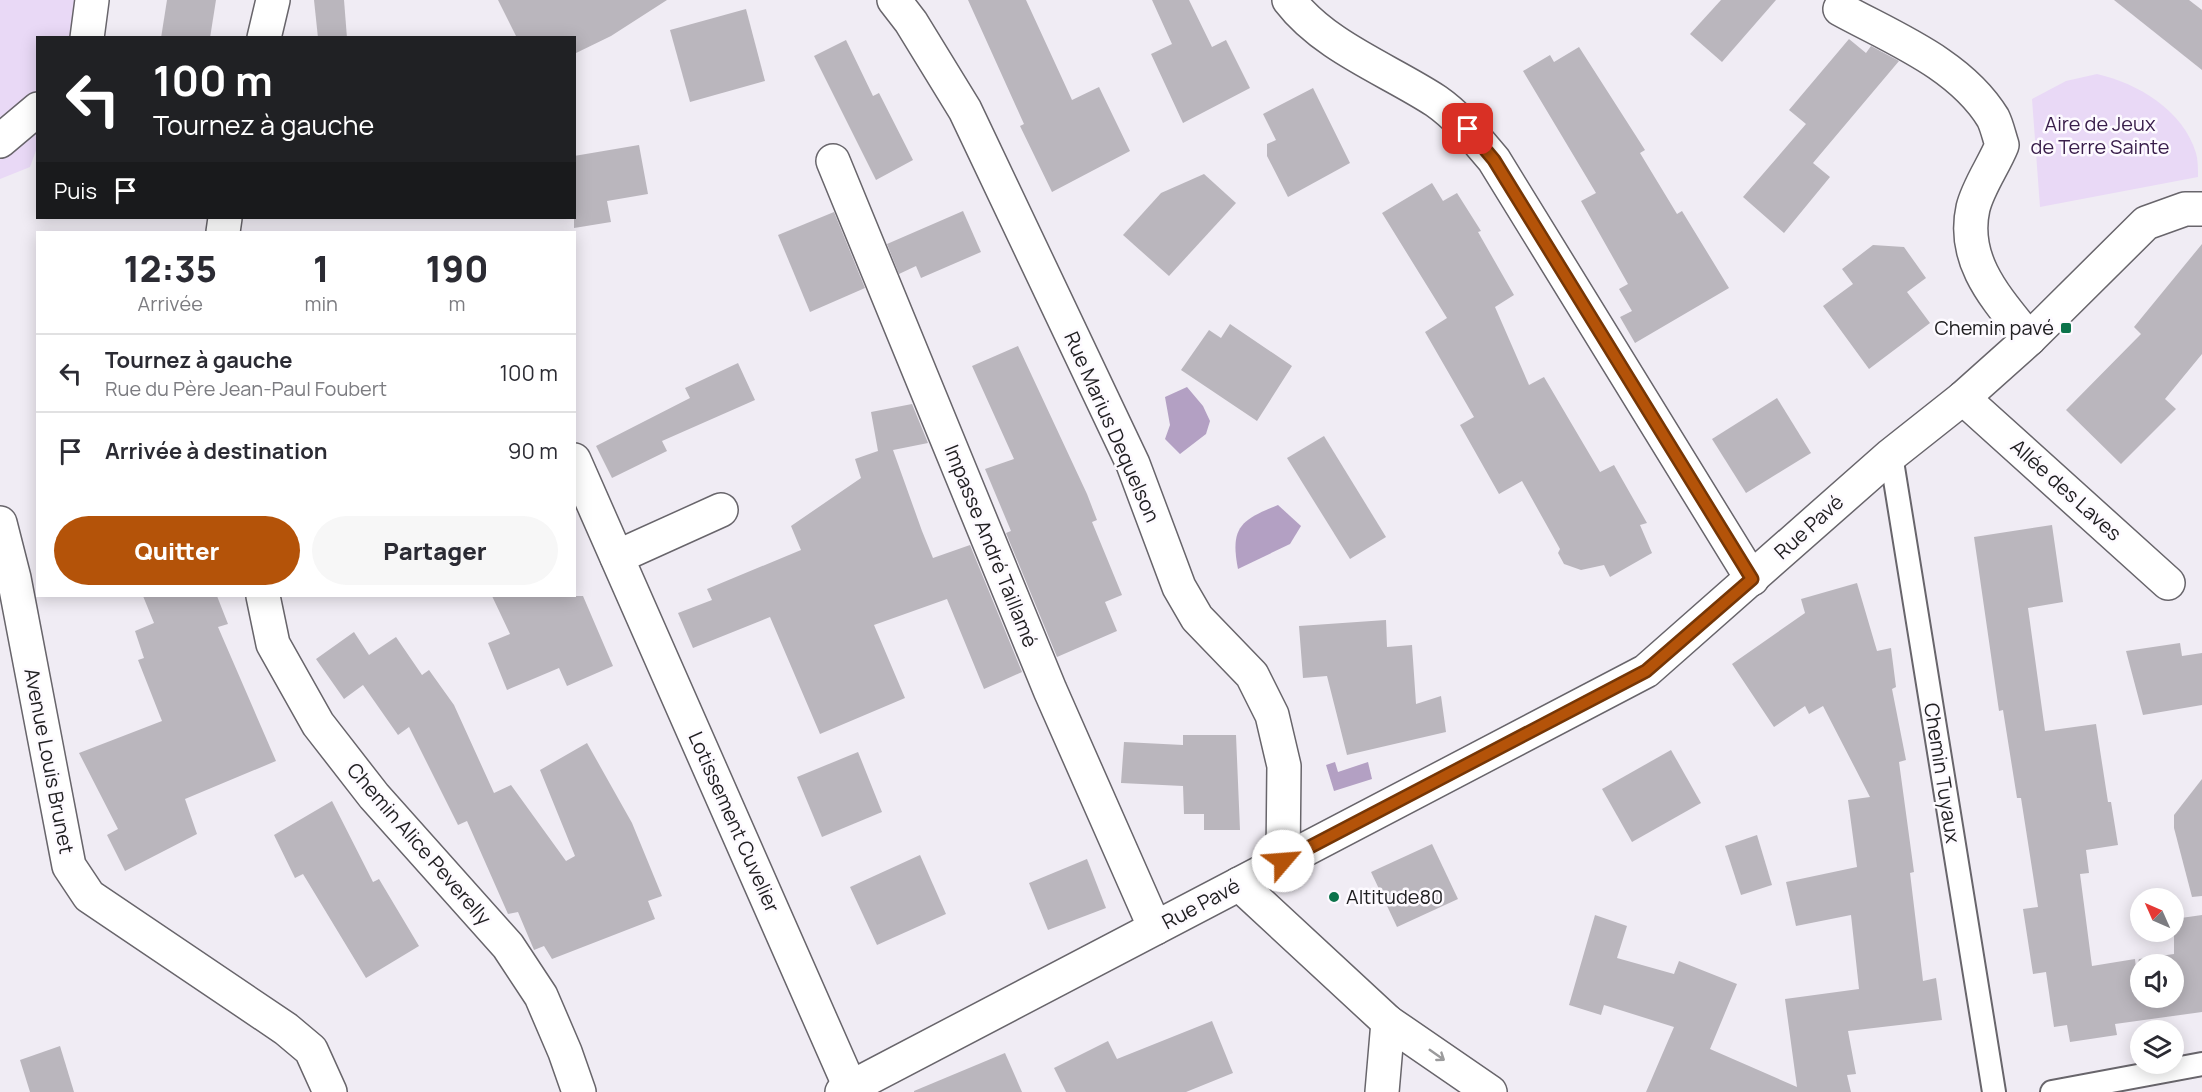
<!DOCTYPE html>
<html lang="fr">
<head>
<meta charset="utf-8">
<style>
  body { margin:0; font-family:Manrope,sans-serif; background:#f7f7f7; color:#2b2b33; height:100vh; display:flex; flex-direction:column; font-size:22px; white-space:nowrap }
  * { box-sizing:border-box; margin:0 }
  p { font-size:20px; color:#7c7c81 }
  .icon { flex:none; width:33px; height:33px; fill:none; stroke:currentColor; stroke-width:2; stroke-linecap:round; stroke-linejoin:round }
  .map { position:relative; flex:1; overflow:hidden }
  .details { position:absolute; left:36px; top:231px; width:540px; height:366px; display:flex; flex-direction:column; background:#fff; border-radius:0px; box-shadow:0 3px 15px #0003 }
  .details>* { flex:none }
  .top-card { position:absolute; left:36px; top:36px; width:540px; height:183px; border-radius:0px; box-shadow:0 3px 15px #0003; background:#202124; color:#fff; overflow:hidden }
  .needle { width:39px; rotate:315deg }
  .fabs { position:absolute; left:2130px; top:888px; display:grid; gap:12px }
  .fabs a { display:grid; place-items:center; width:54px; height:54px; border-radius:50%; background:#fff; box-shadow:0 3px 15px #0003; font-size:30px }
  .pin { position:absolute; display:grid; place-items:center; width:51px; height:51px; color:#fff; margin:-26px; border-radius:12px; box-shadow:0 3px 9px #0006 }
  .me { position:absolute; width:66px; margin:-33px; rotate:63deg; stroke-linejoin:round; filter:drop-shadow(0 0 4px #0008) }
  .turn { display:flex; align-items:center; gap:21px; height:126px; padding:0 18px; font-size:27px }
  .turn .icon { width:78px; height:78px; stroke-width:2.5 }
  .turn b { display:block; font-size:42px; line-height:51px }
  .then { display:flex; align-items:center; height:57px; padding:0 18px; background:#0003; gap:12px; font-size:22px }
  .eta { display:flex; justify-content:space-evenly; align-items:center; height:102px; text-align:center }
  .eta b { font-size:36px; font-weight:800; line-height:42px }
  .action { display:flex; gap:12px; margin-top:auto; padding:12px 18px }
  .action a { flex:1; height:69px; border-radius:36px; background:#b45309; color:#fff; font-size:24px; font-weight:800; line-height:69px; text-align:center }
  .action a+a { background:#f7f7f7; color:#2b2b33 }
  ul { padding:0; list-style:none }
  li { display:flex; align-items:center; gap:18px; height:78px; padding:0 18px; border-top:2px solid #e1e1e2 }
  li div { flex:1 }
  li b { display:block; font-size:22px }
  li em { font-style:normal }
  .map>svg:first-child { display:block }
  .green { fill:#e9d9f6 }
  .water { fill:#b3a0c3 }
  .building { fill:#bab6bd; fill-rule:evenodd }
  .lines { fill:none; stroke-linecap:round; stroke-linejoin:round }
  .lane-casing { stroke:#68656b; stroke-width:26 }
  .street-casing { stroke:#68656b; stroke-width:36 }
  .secondary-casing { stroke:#68656b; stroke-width:36 }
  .lane { stroke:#fff; stroke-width:22 }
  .street { stroke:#fff; stroke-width:33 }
  .secondary { stroke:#fff; stroke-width:33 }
  .oneway { stroke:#9b9b9c }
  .route-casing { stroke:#753606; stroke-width:15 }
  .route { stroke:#b45309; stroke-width:10 }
  .poi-dot { fill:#0c734b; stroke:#fdfaff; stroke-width:2 }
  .labels { text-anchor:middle; stroke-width:5; stroke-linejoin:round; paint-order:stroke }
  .park-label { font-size:20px; fill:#381d4a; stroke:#fdfaff }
  .poi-label { font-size:20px; fill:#212022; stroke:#fdfaff; text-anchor:end }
  .street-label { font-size:20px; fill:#212022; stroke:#fdfaff }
</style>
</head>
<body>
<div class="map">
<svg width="2202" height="1092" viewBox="0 0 2202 1092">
  <rect width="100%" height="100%" fill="#f0ecf4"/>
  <!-- green -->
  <g class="green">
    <path d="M0,0h95l-15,37 -42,1 -1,110 -7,19 -30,12z"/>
    <path d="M2097,74c40,9 86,36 99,79 2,7 2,16 2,24l-158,30 -8,-108 34,-18z"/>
  </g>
  <!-- water -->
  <g class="water">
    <path d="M1187,387l16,19 7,15 -4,13 -26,20 -15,-15 5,-14 -5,-28z"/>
    <path d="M1278,505l23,21 -11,18 -52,25c-8,-41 2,-49 40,-64z"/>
    <path d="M1335,762l3,10 30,-10 4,17 -38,12 -8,-26z"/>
  </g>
  <!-- building -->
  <g class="building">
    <path d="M167,0h49l-6,38h-49z"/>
    <path d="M314,0h30l3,38h-29z"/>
    <path d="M498,0h169l-56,36 -37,18v-16h-57z"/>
    <path d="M968,0h58l46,100 27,-13 31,64 -78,41 -32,-66 4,-2z"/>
    <path d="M1152,0h37l23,47 14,-7 24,48 -67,35 -32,-69 21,-10z"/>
    <path d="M1721,0h55l-54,62 -32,-28z"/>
    <path d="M2114,0h75l13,10v60z"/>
    <path d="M746,9l19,72 -75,21 -20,-72z"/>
    <path d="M1849,39l17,14 5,-7 28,15 -86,102 17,14 -46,56 -41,-36 63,-73 -17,-14z"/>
    <path d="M846,40l27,56 6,-3 34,67 -37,20 -62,-124z"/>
    <path d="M1579,47l66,103 -5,3 37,61 5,-3 47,77 -94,55 -15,-26 12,-6 -13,-22 9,-5 -47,-83 15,-8 -73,-122 27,-16 4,7z"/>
    <path d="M1313,88l37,75 -62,34 -21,-41v-12l9,-4 -13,-26z"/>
    <path d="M639,145l9,49 -41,7 4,21 -37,6v-72z"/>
    <path d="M1204,174l32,29 -67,73 -46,-41 38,-42z"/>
    <path d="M1432,183l11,18 14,-8 24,38 -3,1 36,63 -19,12 34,78 15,-8 56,95 14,-7 33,58 -7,2 12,28 -42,24 -6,-12 -23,5 -17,-6 -6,-11 2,-4 -38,-68 -23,13 -39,-69 14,-8 -49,-85 22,-14 -65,-105z"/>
    <path d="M963,211l18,41 -60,26 -5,-12 -17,8 -12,-30z"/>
    <path d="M834,212l31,76 -55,24 -32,-77z"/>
    <path d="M2202,244v110l-37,45 11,10 -55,55 -55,-54 75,-76 -7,-7z"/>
    <path d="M1873,245l31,2 22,31 -19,14 23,31 -61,46 -46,-63 30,-22 -11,-15z"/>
    <path d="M1230,324l62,42 -35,55 -76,-51 28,-40 12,8z"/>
    <path d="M1018,346l69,148 10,26 -5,2 30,73 -17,7 12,29 -60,26 -51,-124 5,-2 -26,-62 29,-10 -42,-93z"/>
    <path d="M738,363l17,37 -93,41 5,10 -55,27 -16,-32 94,-48 -5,-10z"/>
    <path d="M1777,398l34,55 -65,40 -34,-54z"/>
    <path d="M912,404l16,39 -35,7 29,81 11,27 37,-13 52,127 -38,17 -37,-90 -73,26 31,73 -85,36 -50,-117 -77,31 -15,-35 34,-13 -5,-11 94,-39 -10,-24 70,-48 -6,-19 23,-8 -7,-39z"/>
    <path d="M1324,436l62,101 -36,22 -63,-101z"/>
    <path d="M2052,525l11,77 -35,6 17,123 51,-7 12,78h3l7,43 -32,5 3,23 -9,1 12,92 43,-7 1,10 3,-10 35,-5v-35l28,-4v97l-87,12 2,11 -47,7 -3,-17 -13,2 -8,-55 -13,2 -10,-65 15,-2 -17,-109h-4l-14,-88 -4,1 -25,-174zM2140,964h34v34h-34z"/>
    <path d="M1857,583l20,68 14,-3 5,39 -4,2 14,71 -7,2 15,110 -4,1 13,108 13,-3 6,42 -94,11 8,43 -9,1 4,17h-205l28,-65 -70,-22 -3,10 -32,-10 26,-90 32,11 -10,32 57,16 5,-13 58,23 -27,65 87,38 -12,-88 74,-10 -8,-74 -55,11 -10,-44 71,-15 -9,-67 22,-3 -47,-91 -14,8 -4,-8 -31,21 -42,-63 73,-51 -4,-14z"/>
    <path d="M143,596h74l11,28 -10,3 58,134 -91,38 12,35 -72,37 -18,-36 11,-6 -39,-76 83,-32 -24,-61 6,-2 -9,-27 19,-8z"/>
    <path d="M492,596h91l30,70 -46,20 -8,-18 -52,22 -19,-47 22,-9z"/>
    <path d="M1386,620l1,27 25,-2 4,59 25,-8 5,36 -99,23 -20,-79 -24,2 -4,-52z"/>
    <path d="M354,632l15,23 27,-18 26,38 7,-5 25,35 40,88 17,-8 55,76 9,-5 -35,-86 47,-27 45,80 30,73 -14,5 7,18 -103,40 -8,-13 -10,4 -16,-38 -10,2 -41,-93 -9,4 -49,-98 -11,8 -35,-50 -19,14 -28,-40z"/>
    <path d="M2180,643l2,13 20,-3v52l-59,10 -17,-64z"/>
    <path d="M1183,735h53l4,95h-36v-16h-20l-1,-28 -62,-3 3,-41 59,3z"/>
    <path d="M1671,750l30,53 -69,39 -30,-53z"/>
    <path d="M858,752l24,60 -60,25 -25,-60z"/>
    <path d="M2202,779v117l-10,1 -18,-69v-13z"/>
    <path d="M332,801l41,81 6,-3 40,67 -53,32 -63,-104 -8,4 -21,-43z"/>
    <path d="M1757,835l15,50 -31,10 -16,-49z"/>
    <path d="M1432,844l26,55 -61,28 -26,-55z"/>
    <path d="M920,855l26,59 -69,31 -27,-58z"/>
    <path d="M1087,859l19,49 -58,22 -19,-47z"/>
    <path d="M1212,1021l21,52 -47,19h-120l-12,-24 54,-27 9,18z"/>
    <path d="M60,1046l14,46h-44l-10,-32z"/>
    <path d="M1005,1053l17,39h-108v-1z"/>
  </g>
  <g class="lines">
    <defs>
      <g id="lane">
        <path d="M1891,455l103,637"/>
        <path d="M2052,1092l150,-28"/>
      </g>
      <g id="street">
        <path d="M894,0l17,22 54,88 168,354 46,123 18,31 55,57 20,40 12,51 -1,95"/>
        <path d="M1289,0c36,47 98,69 147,101 23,16 40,38 58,59l258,419"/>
        <path d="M1840,9c53,29 120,55 153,109 4,8 6,18 9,27 -8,20 -24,42 -29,63 -12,54 25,92 56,131"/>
        <path d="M87,38l5,-38"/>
        <path d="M264,38l9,-38"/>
        <path d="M0,141l38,-32"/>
        <path d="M833,161l217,529 105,238"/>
        <path d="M223,232l2,-14"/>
        <path d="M1963,398l205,185"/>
        <path d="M574,460l276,627"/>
        <path d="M617,557l104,-47"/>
        <path d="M263,596l10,48 45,80 56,72 134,150 33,50 24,56 14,40"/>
        <path d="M1239,884l149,138 102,70"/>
        <path d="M842,1092l804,-421 245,-216 72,-57 66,-59 117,-116 39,-14h17"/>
        <path d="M1382,1092l6,-70"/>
      </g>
      <path id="secondary" d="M0,523l14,55 55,288 20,30 197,133 25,21 19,42"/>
    </defs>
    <!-- lane casing -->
    <use href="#lane" class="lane-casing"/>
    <!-- street casing -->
    <use href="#street" class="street-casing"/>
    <!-- secondary casing -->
    <use href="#secondary" class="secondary-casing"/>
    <!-- lane -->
    <use href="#lane" class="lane"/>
    <!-- street -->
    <use href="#street" class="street"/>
    <!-- secondary -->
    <use href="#secondary" class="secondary"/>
  </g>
  <!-- one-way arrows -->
  <defs><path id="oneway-shaft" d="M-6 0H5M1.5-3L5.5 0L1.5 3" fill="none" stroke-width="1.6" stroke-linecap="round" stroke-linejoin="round" transform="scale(1.5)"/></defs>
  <use class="oneway" href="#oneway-shaft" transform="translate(1437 1055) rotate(35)"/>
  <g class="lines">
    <defs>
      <path id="route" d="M1283,861l363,-190 106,-92 -258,-419 -26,-31"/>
    </defs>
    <!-- route casing -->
    <use href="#route" class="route-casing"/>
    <!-- route -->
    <use href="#route" class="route"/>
  </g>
  <!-- markers -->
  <g class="poi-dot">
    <rect x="2060" y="322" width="12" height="12" rx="3"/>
    <circle cx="1334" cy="897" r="6"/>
  </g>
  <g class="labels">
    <!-- park labels -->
    <g class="park-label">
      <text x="2100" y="131">Aire de Jeux<tspan x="2100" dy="23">de Terre Sainte</tspan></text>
    </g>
    <!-- poi labels -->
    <g class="poi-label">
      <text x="2054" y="335">Chemin pavé</text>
      <text x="1346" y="904" text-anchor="start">Altitude80</text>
    </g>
    <!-- street labels -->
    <g class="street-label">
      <text transform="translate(1112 427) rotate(66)" y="7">Rue Marius Dequelson</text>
      <text transform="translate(2066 490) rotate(42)" y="7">Allée des Laves</text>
      <text transform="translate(1809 527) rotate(-42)" y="7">Rue Pavé</text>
      <text transform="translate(991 546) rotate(68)" y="7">Impasse André Taillamé</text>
      <text transform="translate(49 761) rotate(79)" y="7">Avenue Louis Brunet</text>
      <text transform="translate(1942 773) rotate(81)" y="7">Chemin Tuyaux</text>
      <text transform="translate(734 822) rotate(66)" y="7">Lotissement Cuvelier</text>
      <text transform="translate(419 844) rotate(49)" y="7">Chemin Alice Peverelly</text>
      <text transform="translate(1201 904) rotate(-28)" y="7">Rue Pavé</text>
    </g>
  </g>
</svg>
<div class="fabs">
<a><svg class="needle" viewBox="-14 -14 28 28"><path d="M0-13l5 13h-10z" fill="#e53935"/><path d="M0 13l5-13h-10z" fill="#7c7c81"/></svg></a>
<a><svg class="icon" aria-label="sound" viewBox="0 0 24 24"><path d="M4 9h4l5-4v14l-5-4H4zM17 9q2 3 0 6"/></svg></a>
<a><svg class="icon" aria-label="layers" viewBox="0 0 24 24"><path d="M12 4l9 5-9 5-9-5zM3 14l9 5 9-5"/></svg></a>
</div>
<div class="pin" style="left:1468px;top:129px;background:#d93025"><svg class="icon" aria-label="arrive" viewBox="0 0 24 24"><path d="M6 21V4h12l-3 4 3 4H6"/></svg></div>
<svg class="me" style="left:1283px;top:861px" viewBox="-20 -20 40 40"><circle r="19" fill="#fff"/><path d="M0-13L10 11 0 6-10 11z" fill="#b45309"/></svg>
<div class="top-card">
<div class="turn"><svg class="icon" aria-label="left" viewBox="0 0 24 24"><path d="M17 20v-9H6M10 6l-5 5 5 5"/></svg><div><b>100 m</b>Tournez à gauche</div></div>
<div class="then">Puis<svg class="icon" aria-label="arrive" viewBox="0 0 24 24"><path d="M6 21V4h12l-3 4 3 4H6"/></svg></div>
</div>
<section class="details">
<div class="eta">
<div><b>12:35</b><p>Arrivée</p></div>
<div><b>1</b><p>min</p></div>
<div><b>190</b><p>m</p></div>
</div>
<ul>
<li><svg class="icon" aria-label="left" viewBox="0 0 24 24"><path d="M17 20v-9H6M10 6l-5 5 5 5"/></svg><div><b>Tournez à gauche</b><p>Rue du Père Jean-Paul Foubert</p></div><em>100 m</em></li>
<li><svg class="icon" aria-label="arrive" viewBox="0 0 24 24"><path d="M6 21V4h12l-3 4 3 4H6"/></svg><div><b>Arrivée à destination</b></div><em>90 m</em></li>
</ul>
<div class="action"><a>Quitter</a><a>Partager</a></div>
</section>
</div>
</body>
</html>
